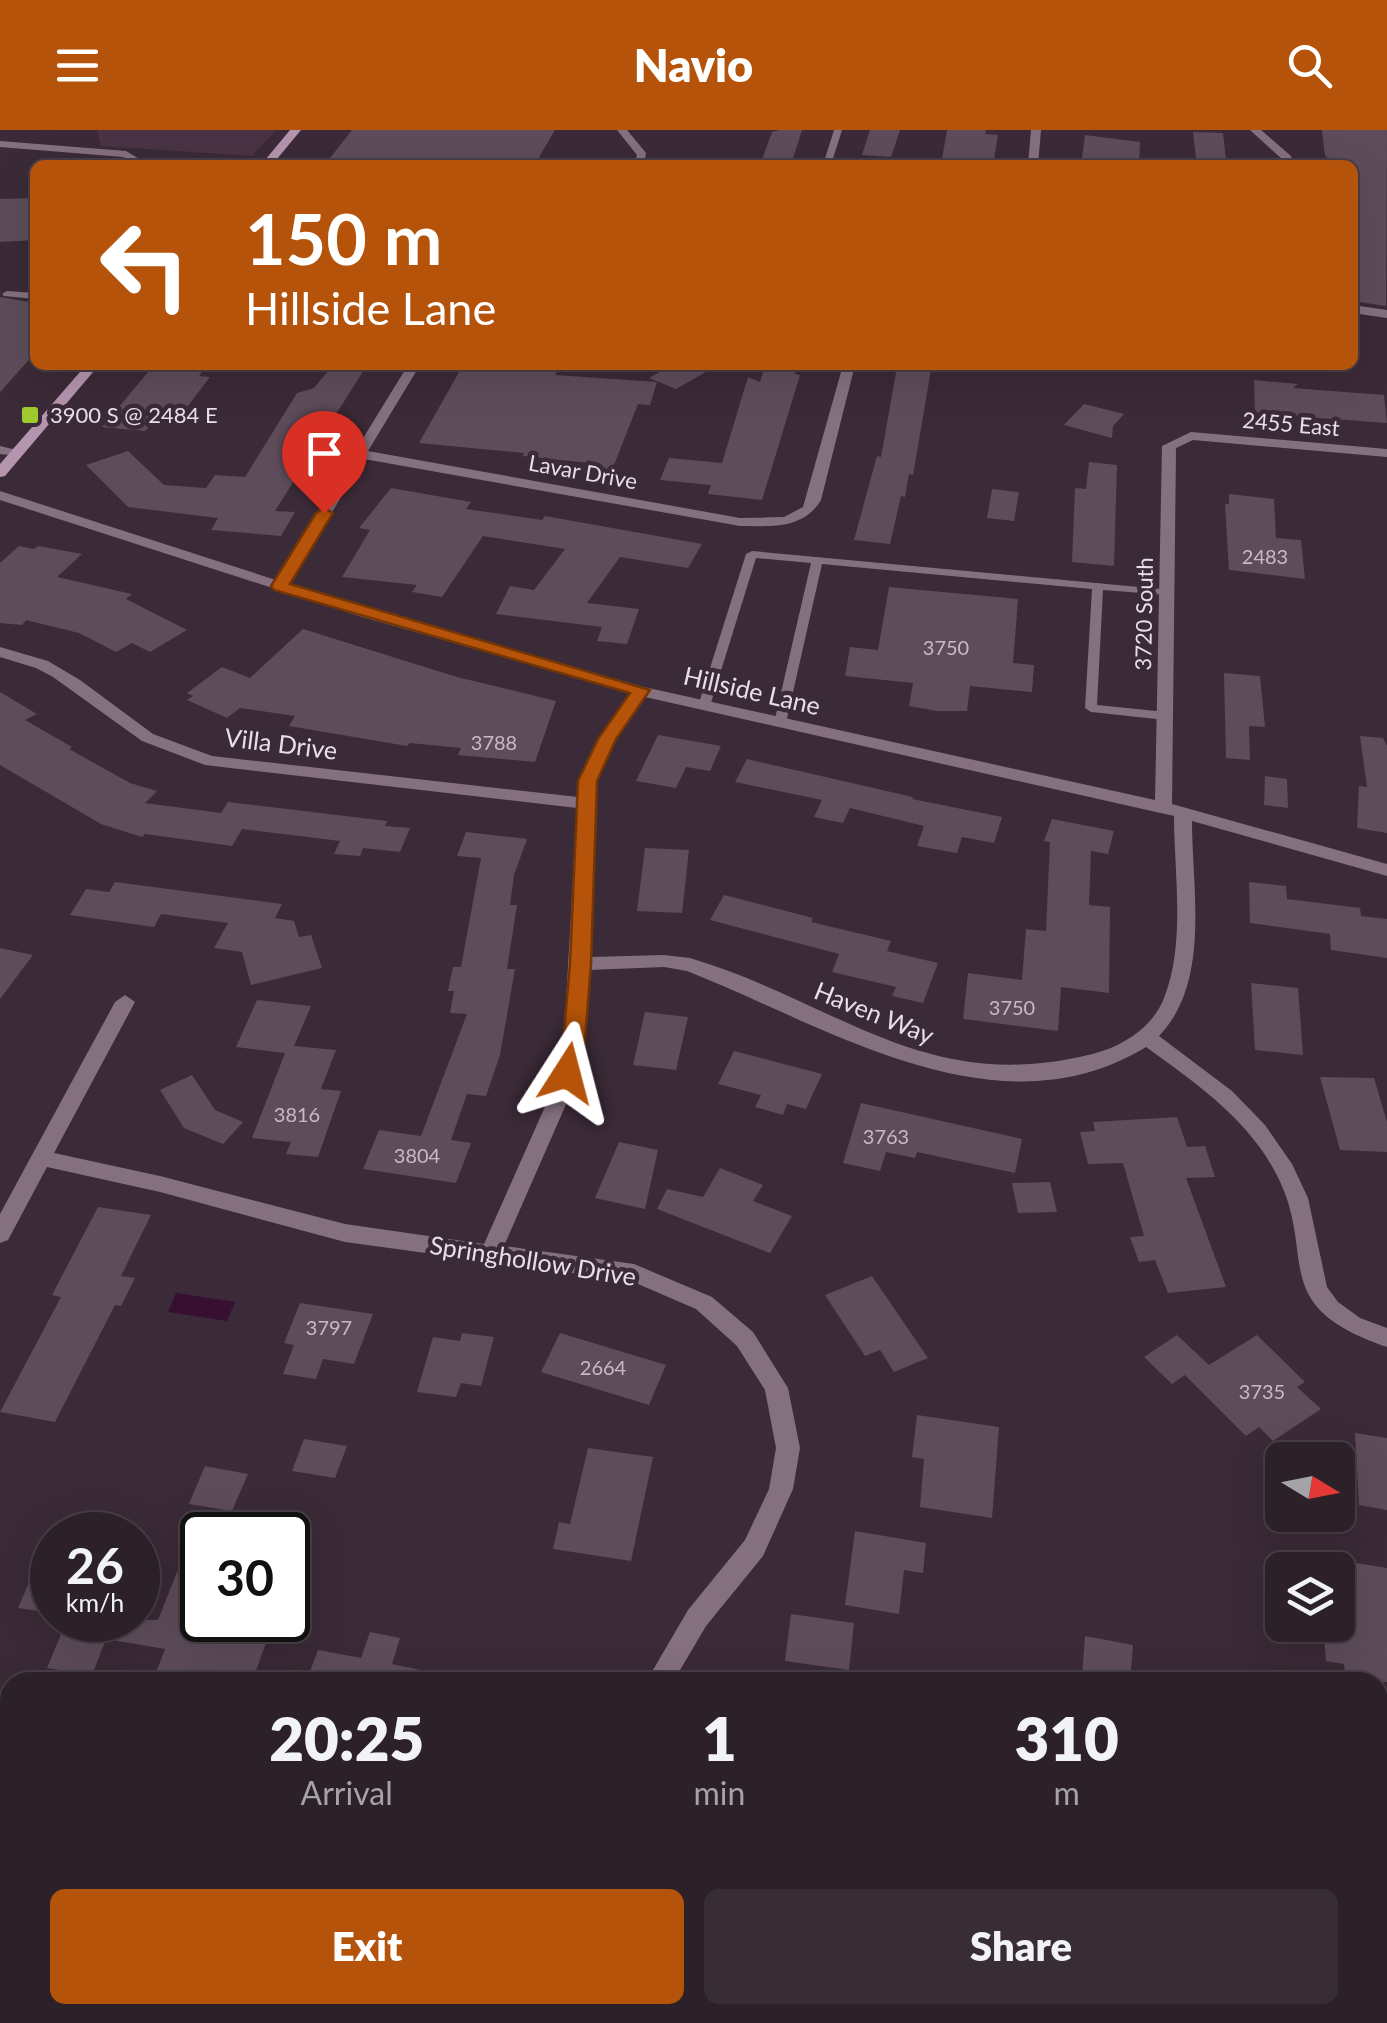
<!DOCTYPE html>
<html lang="en">
<head>
<meta charset="utf-8">
<style>
  body { margin:0; font-family:Lato,sans-serif; background:#382d35; color:#f1f3f6; height:100vh; display:flex; flex-direction:column; font-size:38px; white-space:nowrap }
  * { box-sizing:border-box; margin:0 }
  p { font-size:32px; color:#a6a3a8 }
  .icon { flex:none; width:55px; height:55px; fill:none; stroke:currentColor; stroke-width:2; stroke-linecap:round; stroke-linejoin:round }
  .map { position:relative; flex:1; overflow:hidden }
  .drawer { position:absolute; left:0px; top:1542px; width:1388px; height:352px; display:flex; flex-direction:column; background:#2c2029; border-radius:30px 30px 0 0; box-shadow:0 10px 40px #0002,0 0 0 2px #483e46 }
  .drawer>* { flex:none }
  .banner { position:absolute; left:30px; top:30px; width:1328px; height:210px; border-radius:15px; box-shadow:0 10px 40px #0002,0 0 0 2px #483e46; background:#b45309; color:#fff; overflow:hidden }
  .needle { width:65px; rotate:100deg }
  .tools { position:absolute; left:1265px; top:1312px; display:grid; gap:20px }
  .tools a { display:grid; place-items:center; width:90px; height:90px; border-radius:15px; background:#2c2029; box-shadow:0 10px 40px #0002,0 0 0 2px #483e46; font-size:50px }
  .speed { position:absolute; left:30px; top:1382px; display:flex; gap:20px; font-size:50px; font-weight:700; text-align:center }
  .speed>* { display:grid; place-content:center; width:130px; height:130px; border-radius:50%; background:#2c2029; box-shadow:0 10px 40px #0002,0 0 0 2px #483e46; line-height:1 }
  .speed small { font-size:25px; font-weight:400 }
  .speed .limit { border:5px solid #111; border-radius:15px; background:#fff; color:#111 }
  .pin { position:absolute; display:grid; place-items:center; width:85px; height:85px; color:#fff; margin:-102px -42px; border-radius:50% 50% 50% 0; rotate:-45deg; box-shadow:0 0 10px #0007 }
  .pin .icon { rotate:45deg }
  .me { position:absolute; width:110px; margin:-55px; rotate:9deg; stroke-linejoin:round; filter:drop-shadow(0 0 8px #0008) }
  .turn { display:flex; align-items:center; gap:35px; height:210px; padding:0 50px; font-size:45px }
  .turn .icon { width:130px; height:130px; stroke-width:2.5 }
  .turn b { display:block; font-size:70px; line-height:85px }
  .eta { display:flex; justify-content:space-evenly; align-items:center; height:170px; text-align:center }
  .eta b { font-size:60px; font-weight:800; line-height:70px }
  .cta { display:flex; gap:20px; margin-top:auto; padding:20px 50px }
  .cta a { flex:1; height:115px; border-radius:15px; background:#b45309; color:#fff; font-size:40px; font-weight:800; line-height:115px; text-align:center }
  .cta a+a { background:#382d35; color:#f1f3f6 }
  header { display:flex; justify-content:space-between; align-items:center; height:130px; padding:0 50px; background:#b45309; color:#fff; font-size:45px; font-weight:800 }
  .map>svg:first-child { display:block }
  .built { fill:#493344 }
  .water { fill:#371031 }
  .building { fill:#5e4c5a }
  .lines { fill:none; stroke-linecap:round; stroke-linejoin:round }
  .service { fill:#857080; fill-rule:evenodd }
  .minor { fill:#857080; fill-rule:evenodd }
  .tertiary { fill:#857080; fill-rule:evenodd }
  .secondary { fill:#b594ad; fill-rule:evenodd }
  .route { fill:#b45309; stroke:#753606; stroke-width:2.5 }
  .poi-dot { fill:#9fca2e; stroke:#3b2a37; stroke-width:4 }
  .labels { text-anchor:middle; stroke-width:9; stroke-linejoin:round; paint-order:stroke }
  .number-label { font-size:20px; fill:#c7bac4 }
  .far-poi-label { font-size:22px; fill:#eadee7; stroke:#3b2a37; text-anchor:start }
  .far-street-label { font-size:22px; fill:#eadee7; stroke:#3b2a37 }
  .street-label { font-size:25px; fill:#eadee7; stroke:#3b2a37 }
</style>
</head>
<body>
<header><svg class="icon" aria-label="menu" viewBox="0 0 24 24"><path d="M4 6h16M4 12h16M4 18h16"/></svg>Navio<svg class="icon" aria-label="search" viewBox="0 0 24 24"><circle cx="10" cy="10" r="6"/><path d="M15 15l6 6"/></svg></header>
<div class="map">
<svg width="1387" height="1893" viewBox="0 0 1387 1893">
  <rect width="100%" height="100%" fill="#3b2a37"/>
  <!-- built -->
  <path class="built" d="M97,0h179l-24,26 -151,-10z"/>
  <!-- water -->
  <path class="water" d="M176,1163l59,9 -8,19 -59,-9z"/>
  <!-- building -->
  <g class="building">
    <path d="M352,0h203l-17,29 -9,6h-105l-94,-7z"/>
    <path d="M779,0h23l-11,35h-31l12,-33z"/>
    <path d="M870,0h30l-9,27 -29,-2z"/>
    <path d="M947,0h39l-1,4 13,1 -5,30h-52z"/>
    <path d="M1322,0h65l-1,176 -34,-5v-136l-14,-1 -13,-8z"/>
    <path d="M1193,2l30,1 3,27 -30,-2z"/>
    <path d="M1085,5l55,7 -1,23h-50v-6l-7,-1z"/>
    <path d="M35,68v42l-35,2v-43z"/>
    <path d="M0,167l35,6v50l-35,39z"/>
    <path d="M154,235h53l-8,11 11,1 -33,43 -20,-2 -12,13 -43,-4z"/>
    <path d="M333,235h34l-92,146 20,1 -14,24 -70,-6 7,-12 -90,-11 -42,-42 42,-14 36,34 42,3 9,-13 30,2 52,-84 17,-5z"/>
    <path d="M463,235h62l33,5 -3,5 102,7 -7,23 -12,-1 -26,66 -25,-2 2,-5 -66,-7 1,-3 -105,-10z"/>
    <path d="M672,235h46l-42,24 -27,-11z"/>
    <path d="M765,235l32,2 -2,7 5,1 -38,125 -54,-6 3,-9 -51,-5 9,-22 53,5 26,-86 12,5z"/>
    <path d="M897,237l34,3 -18,105 -4,-1 -4,23 -4,-1 -11,48 -36,-4 23,-84 4,1z"/>
    <path d="M1254,250l44,4 -5,4 91,7 3,28 -132,-10z"/>
    <path d="M1084,274l40,10 -11,12 -1,12 -48,-13z"/>
    <path d="M1089,332l28,3 -3,101 -42,-4 3,-74 11,1z"/>
    <path d="M391,358l80,14 -5,7 76,11 3,-4 157,28 -14,24 -68,-11 -33,46 52,6 -12,35 -30,-3 5,-14 -106,-13 14,-28 24,4 31,-41 -82,-13 -41,61 -30,-5 5,-7 -75,-8 28,-47 -11,-2z"/>
    <path d="M992,359l27,3 -5,29 -27,-3z"/>
    <path d="M1229,364l45,5 2,39 25,2 4,39 -76,-9 -4,-66h4z"/>
    <path d="M19,416l15,3 4,-3 44,8 -25,23 75,17 -6,5 61,31 -37,22 -18,-9 -16,9 -37,-19 -53,-13 -4,5 -22,-2v-60z"/>
    <path d="M889,457l129,12 -5,64 21,2 -2,27 -62,-6 -3,25h-30l-28,-5 4,-23 -68,-7 5,-29 28,3z"/>
    <path d="M303,499l154,48 99,24 -21,61 -77,-7 3,-7 -51,-5 -3,3 -118,-20 6,-10 -55,-8 -13,10 -40,-18 6,-4 -6,-3 35,-26 28,11z"/>
    <path d="M1224,543l36,3 5,51 -16,-1 1,34 -24,-2z"/>
    <path d="M0,562l37,22 -12,6 47,27 -3,2 61,34 27,8 -12,12 76,10 7,-11 159,19 -2,5 25,2 -10,24 -37,-4 -3,8 -26,-2 6,-13 -98,-12 -10,17 -87,-12 -3,3 -41,-13 -101,-59z"/>
    <path d="M658,605l63,11 -11,25 -24,-4 -10,21 -40,-7z"/>
    <path d="M1360,606l23,2 4,8v87l-30,-5 2,-42 8,1z"/>
    <path d="M747,629l166,38 -1,2 90,18 -8,26 -32,-6 -5,16 -40,-7 7,-20 -74,-18 -7,15 -29,-6 8,-17 -87,-18z"/>
    <path d="M1265,646l22,3 1,29 -24,-3z"/>
    <path d="M1052,689l62,12 -6,23 -17,-3 -2,54 21,2 -1,86 -48,-6 -3,44 -95,-12 5,-46 54,7 4,-51 20,2 4,-89 -6,-1z"/>
    <path d="M466,702l61,7 -13,36 -4,30h7l-10,64h8l-15,86 -14,41 -19,-2 -16,46 20,3 -15,40 -93,-14 16,-39 42,6 46,-122 -17,-1 4,-22h-6l5,-24h8l20,-109 -24,-2z"/>
    <path d="M645,718l44,2 -7,63 -45,-2z"/>
    <path d="M115,752l167,22 -7,14 19,3 5,16 12,-2 11,33 -71,17 -9,-33 -28,-4 14,-25 -67,-9 -7,13 -84,-12 16,-26 23,3z"/>
    <path d="M1249,752l37,4 1,13 73,9 1,8 26,3v39l-56,-8 -1,-16 -80,-11z"/>
    <path d="M724,765l89,23 -2,4 80,19 -4,10 51,12 -15,40 -31,-7 4,-9 -64,-15 7,-18 -129,-34z"/>
    <path d="M0,818l33,7 -33,44z"/>
    <path d="M1251,853l47,5 5,67 -48,-5z"/>
    <path d="M257,870l54,6 -17,40 42,4 -15,39 20,2 -23,66 -32,-3 5,-12 -39,-4 33,-85 -49,-6z"/>
    <path d="M645,882l43,5 -12,53 -43,-5z"/>
    <path d="M734,921l88,23 -16,35 -19,-5 -4,11 -28,-8 6,-12 -43,-11z"/>
    <path d="M192,945l23,35 28,12 -20,22 -39,-16 -24,-38z"/>
    <path d="M1320,947l54,1 13,44v30l-47,-2z"/>
    <path d="M861,973l161,36 -7,34 -98,-21 -2,6 -29,-6 -6,19 -37,-8z"/>
    <path d="M1177,987l10,30 18,-1 10,31 -29,1 40,109 -58,6 -13,-33 -16,2 -9,-25 14,-1 -21,-73 -35,1 -8,-32 15,-1 -2,-9z"/>
    <path d="M619,1012l39,8 -13,59 -50,-11z"/>
    <path d="M720,1038l43,17 -10,16 39,15 -22,37 -113,-44 10,-20 36,8z"/>
    <path d="M1050,1052l7,30 -39,1 -6,-30z"/>
    <path d="M98,1077l53,8 -30,61 14,2 -14,28 -6,-1 -60,117 -55,-10 61,-115 -9,-2z"/>
    <path d="M872,1146l56,82 -34,14 -14,-22 -15,6 -40,-61z"/>
    <path d="M300,1173l73,11 -19,50 -31,-5 -7,20 -33,-5 11,-29 -10,-2z"/>
    <path d="M462,1203l32,4 -13,49 -20,-3 -5,14 -39,-5 16,-55 27,4z"/>
    <path d="M560,1203l106,32 -17,40 -108,-33z"/>
    <path d="M1177,1205l32,30 48,-30 48,47 -8,5 24,22 -48,32 -14,-14 -13,9 -61,-61 -13,9 -28,-27z"/>
    <path d="M917,1285l82,12 -7,91 -72,-11 4,-48 -12,-2z"/>
    <path d="M1355,1303l32,5v72l-28,-5z"/>
    <path d="M304,1309l43,7 -12,32 -43,-7z"/>
    <path d="M588,1318l65,9 -22,104 -78,-12 6,-27 11,2z"/>
    <path d="M205,1336l43,8 -16,37 -43,-7z"/>
    <path d="M52,1400v83l-34,-5z"/>
    <path d="M855,1401l71,12 -3,30 -19,-3 -5,44 -54,-9z"/>
    <path d="M1337,1430l50,8v114h-41l-2,-18 -18,-3 -3,-36h15v-5h4z"/>
    <path d="M177,1442l25,4v44h49l-4,14 21,3 -16,45h-74l-24,-4 11,-29 -59,-10 -14,36 -45,-7 20,-48h91z"/>
    <path d="M791,1484l63,9 -5,47 -64,-9z"/>
    <path d="M370,1502l30,6 -8,26 33,7 -1,11h-118l12,-32 43,8z"/>
    <path d="M1085,1506l48,9 -3,37 -48,-5z"/>
  </g>
  <g class="lines">
    <!-- service -->
    <g class="service">
      <path d="M834,0h8l-11,35h-8z"/>
      <path d="M7,161l28,2v6l-31,-3 -2,-2z"/>
      <path d="M752,421l419,39 2,2 -6,3 -64,-5 -6,115 69,7 6,4 -6,4 -75,-8 -6,-4 7,-119 -270,-25 -36,159 -6,4 -4,-1 -2,-3 37,-160 -55,-5 -46,148 -2,3h-8l-2,-3 48,-152z"/>
    </g>
    <!-- minor -->
    <g class="minor">
      <path d="M617,0h10l19,23 -2,12h-10l3,-10z"/>
      <path d="M1031,0h10l-3,35h-10z"/>
      <path d="M1250,0h11l30,26 2,9h-10l-1,-6z"/>
      <path d="M0,11l126,10 15,9 -2,5h-10l1,-4 -7,-4 -123,-10z"/>
      <path d="M1352,175l35,5v8l-35,-5z"/>
      <path d="M408,235h12l-52,86 372,67 44,-1 19,-10 40,-142h12l-34,135c-18,30 -50,26 -81,26l-376,-67 -75,125 80,26 275,77 511,113 7,-354 29,-14 196,17v8l-194,-17 -17,8 -4,356 215,60v12l-195,-55c0,68 19,161 -33,215l73,55 33,34 27,39 16,34 19,89 11,15 22,16 27,10v19c-126,-43 -65,-93 -114,-179 -29,-52 -80,-87 -127,-121 -149,91 -319,-21 -459,-76l-23,-4 -75,3 -6,83 -12,40 -67,153 130,18 78,33 41,35 35,56 12,60 -7,41 -30,67 -57,70 -33,56h-27l42,-72 57,-70 24,-51 7,-41 -11,-58 -28,-44 -41,-37 -65,-28 -286,-39 -185,-50 -113,-25 -39,73 -8,3v-29l115,-212 10,-7 10,7 -81,151 106,23 185,48 139,20 67,-151 12,-40 14,-245 -372,-43 -63,-24 -89,-64 -17,-9 -36,-11v-10l48,14 32,19 73,54 59,22 366,41c1,-39 31,-73 53,-104l-272,-77 -359,-116v-9l276,89zM645,567l529,119c0,57 12,127 -10,182 -12,31 -44,50 -76,57 -164,40 -253,-54 -398,-97l-26,-3 -74,2 6,-176 19,-42z"/>
      <path d="M0,316l25,6 -7,4 -18,-2z"/>
      <path d="M666,1885h30l-1,8h-30z"/>
    </g>
    <!-- tertiary -->
    <g class="tertiary">
      <path d="M0,1641l10,2v28l-10,-2z"/>
      <path d="M140,1885h30l-3,8h-30z"/>
      <path d="M1222,1885h69l4,8h-69z"/>
    </g>
    <!-- secondary -->
    <g class="secondary">
      <path d="M290,0h11l-29,35h-11z"/>
      <path d="M86,235h13l-94,111 -5,1v-13z"/>
    </g>
  </g>
  <!-- route -->
  <path class="route" d="M324,378l9,5 -43,71 360,106 -34,49 -19,42 -6,183 -7,89 -9,26 -8,2 -11,-8 6,-20 8,-89 8,-183 20,-42 32,-46 -356,-103 -3,-4 45,-73z"/>
  <!-- markers -->
  <rect class="poi-dot" x="20" y="275" width="20" height="20" rx="5"/>
  <g class="labels">
    <!-- number labels -->
    <g class="number-label">
      <text x="1265" y="434">2483</text>
      <text x="946" y="525">3750</text>
      <text x="494" y="620">3788</text>
      <text x="1012" y="885">3750</text>
      <text x="297" y="992">3816</text>
      <text x="886" y="1014">3763</text>
      <text x="417" y="1033">3804</text>
      <text x="329" y="1205">3797</text>
      <text x="603" y="1245">2664</text>
      <text x="1262" y="1269">3735</text>
    </g>
    <!-- far-poi labels -->
    <g class="far-poi-label">
      <text x="50" y="293">3900 S @ 2484 E</text>
    </g>
    <!-- far-street labels -->
    <g class="far-street-label">
      <text transform="translate(1291 294) rotate(5)" y="8">2455 East</text>
      <text transform="translate(583 342) rotate(10)" y="8">Lavar Drive</text>
      <text transform="translate(1144 484) rotate(-89)" y="8">3720 South</text>
    </g>
    <!-- street labels -->
    <g class="street-label">
      <text transform="translate(752 561) rotate(13)" y="9">Hillside Lane</text>
      <text transform="translate(281 614) rotate(7)" y="9">Villa Drive</text>
      <text transform="translate(874 883) rotate(22)" y="9">Haven Way</text>
      <text transform="translate(533 1131) rotate(9)" y="9">Springhollow Drive</text>
    </g>
  </g>
</svg>
<div class="tools">
<a><svg class="needle" viewBox="-14 -14 28 28"><path d="M0-13l5 13h-10z" fill="#e53935"/><path d="M0 13l5-13h-10z" fill="#a6a3a8"/></svg></a>
<a><svg class="icon" aria-label="layers" viewBox="0 0 24 24"><path d="M12 4l9 5-9 5-9-5zM3 14l9 5 9-5"/></svg></a>
</div>
<div class="speed"><div>26<small>km/h</small></div><div class="limit">30</div></div>
<div class="pin" style="left:324px;top:383px;background:#d93025"><svg class="icon" aria-label="arrive" viewBox="0 0 24 24"><path d="M6 21V4h12l-3 4 3 4H6"/></svg></div>
<svg class="me" style="left:567px;top:943px" viewBox="-20 -20 40 40"><path d="M0-17L14 15 0 8-14 15z" fill="#b45309" stroke="#fff" stroke-width="4"/></svg>
<div class="banner">
<div class="turn"><svg class="icon" aria-label="left" viewBox="0 0 24 24"><path d="M17 20v-9H6M10 6l-5 5 5 5"/></svg><div><b>150 m</b>Hillside Lane</div></div>
</div>
<section class="drawer">
<div class="eta">
<div><b>20:25</b><p>Arrival</p></div>
<div><b>1</b><p>min</p></div>
<div><b>310</b><p>m</p></div>
</div>
<div class="cta"><a>Exit</a><a>Share</a></div>
</section>
</div>
</body>
</html>
